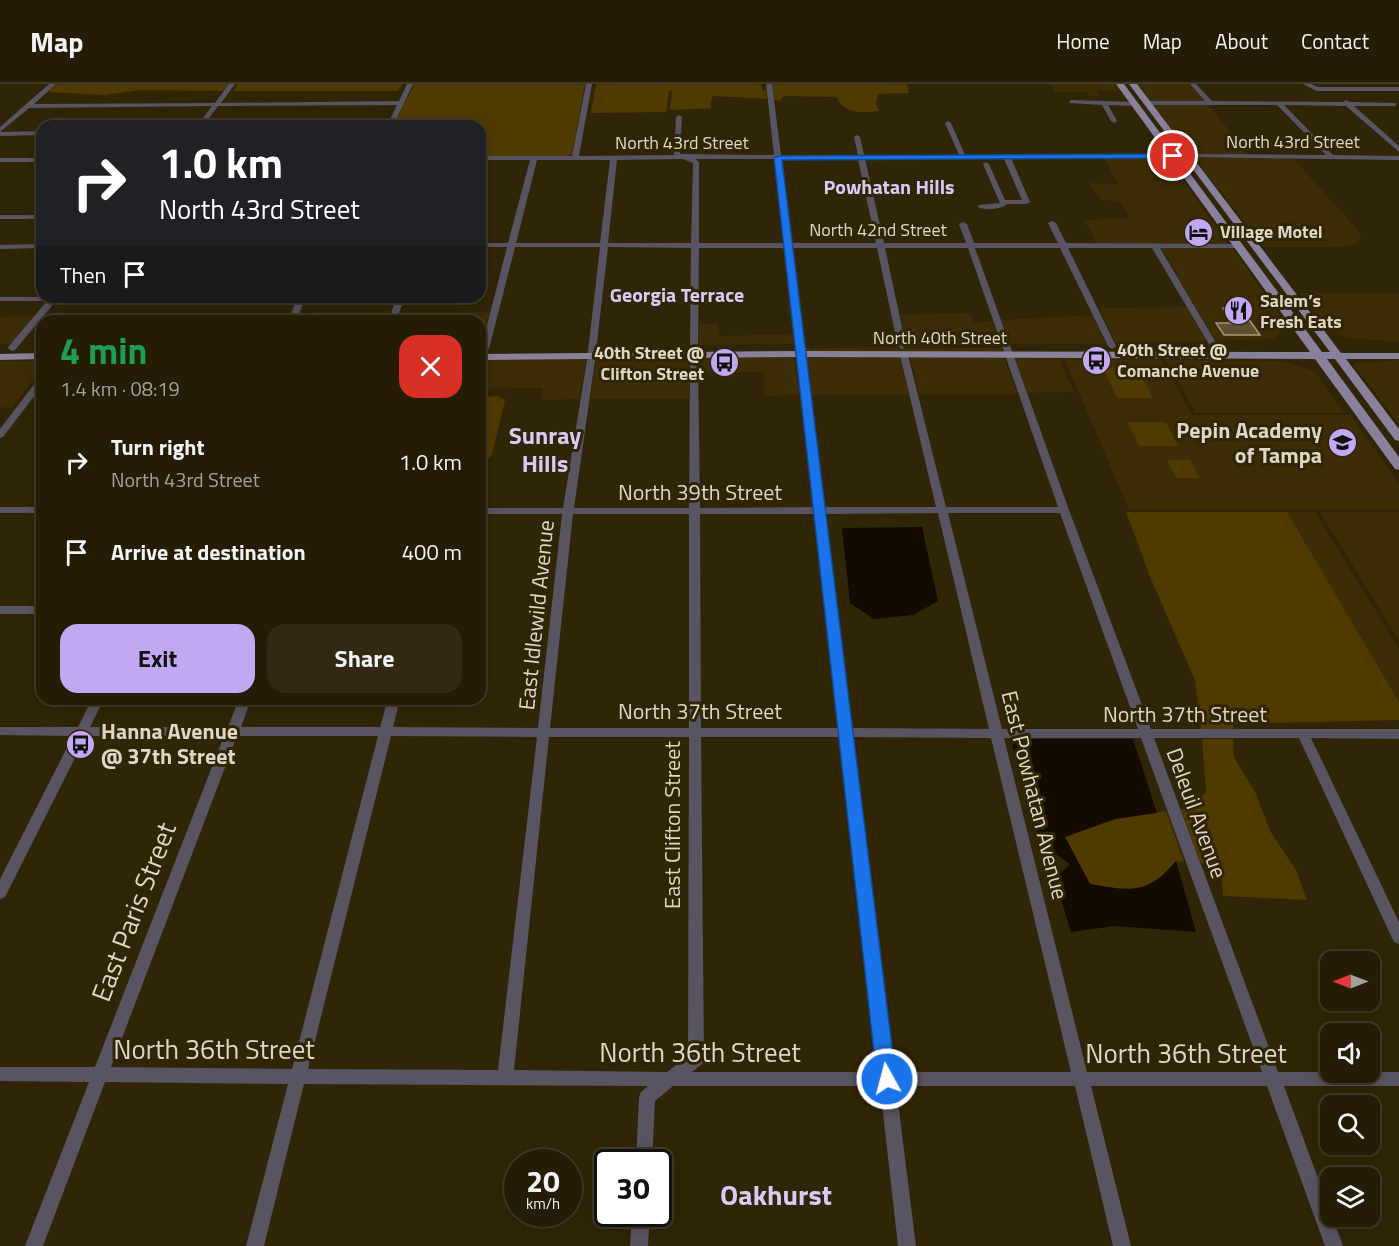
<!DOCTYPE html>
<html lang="en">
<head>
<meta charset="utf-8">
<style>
  body { margin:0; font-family:"Titillium Web",sans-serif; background:#312913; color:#f1f3f6; height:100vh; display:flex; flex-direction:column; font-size:22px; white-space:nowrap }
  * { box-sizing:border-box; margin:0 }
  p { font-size:20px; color:#a3a19a }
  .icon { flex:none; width:33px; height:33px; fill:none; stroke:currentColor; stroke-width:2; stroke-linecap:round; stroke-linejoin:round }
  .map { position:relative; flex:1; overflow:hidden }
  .side { position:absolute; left:36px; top:231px; width:450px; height:390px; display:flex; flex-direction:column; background:#251c05; border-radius:18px; box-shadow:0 3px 15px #0003,0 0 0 2px #423a27 }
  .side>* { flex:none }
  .guide { position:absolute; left:36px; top:36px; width:450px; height:183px; border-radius:18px; box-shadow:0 3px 15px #0003,0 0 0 2px #423a27; background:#202124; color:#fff; overflow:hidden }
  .needle { width:39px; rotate:270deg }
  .controls { position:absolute; left:1320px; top:867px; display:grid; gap:12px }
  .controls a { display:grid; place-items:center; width:60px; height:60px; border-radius:12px; background:#251c05; box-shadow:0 3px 15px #0003,0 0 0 2px #423a27; font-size:30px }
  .speed { position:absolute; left:504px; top:1065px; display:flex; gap:12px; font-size:30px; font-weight:700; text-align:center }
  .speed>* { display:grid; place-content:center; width:78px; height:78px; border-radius:50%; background:#251c05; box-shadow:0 3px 15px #0003,0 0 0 2px #423a27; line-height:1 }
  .speed small { font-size:15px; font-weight:400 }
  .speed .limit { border:3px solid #111; border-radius:9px; background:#fff; color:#111 }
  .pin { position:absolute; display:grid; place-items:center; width:51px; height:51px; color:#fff; margin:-26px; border:3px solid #fff; border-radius:50%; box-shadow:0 2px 6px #0007 }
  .me { position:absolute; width:66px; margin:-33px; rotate:353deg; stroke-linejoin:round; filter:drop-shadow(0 0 4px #0008) }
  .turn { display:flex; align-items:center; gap:21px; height:126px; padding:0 24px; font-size:27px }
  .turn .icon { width:78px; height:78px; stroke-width:2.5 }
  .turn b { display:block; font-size:42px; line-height:51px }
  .then { display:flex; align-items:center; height:57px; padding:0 24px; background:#0003; gap:12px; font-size:22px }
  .round { display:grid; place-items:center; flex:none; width:63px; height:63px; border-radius:18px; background:#312913 }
  .head { display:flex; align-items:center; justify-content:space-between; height:102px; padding:0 24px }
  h1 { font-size:36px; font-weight:700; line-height:45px; color:#1e9e55 }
  .primary-button { display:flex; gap:12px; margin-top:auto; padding:12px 24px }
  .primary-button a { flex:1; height:69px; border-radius:18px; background:#c2a7f2; color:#111; font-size:24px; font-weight:700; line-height:69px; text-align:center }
  .primary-button a+a { background:#312913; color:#f1f3f6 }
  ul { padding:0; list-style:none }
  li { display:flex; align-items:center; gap:18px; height:90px; padding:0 24px }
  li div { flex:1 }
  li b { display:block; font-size:22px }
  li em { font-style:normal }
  header { display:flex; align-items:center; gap:36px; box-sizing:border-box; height:84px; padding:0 30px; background:#251c05; border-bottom:2px solid #423a27 }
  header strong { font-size:28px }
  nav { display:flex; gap:33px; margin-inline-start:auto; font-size:21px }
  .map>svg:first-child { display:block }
  .built { fill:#3c2d06 }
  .green { fill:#4f3b01 }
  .water { fill:#130a00 }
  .building { fill:#5c5032; stroke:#a69878; stroke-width:1.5 }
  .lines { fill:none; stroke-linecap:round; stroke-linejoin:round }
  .minor { fill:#585461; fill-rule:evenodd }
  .major { fill:#89809b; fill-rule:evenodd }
  .route { fill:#1a73e8; stroke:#114b97; stroke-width:1.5 }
  .labels { text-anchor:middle; stroke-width:6; stroke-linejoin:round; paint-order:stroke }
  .far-street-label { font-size:18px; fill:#ded7c6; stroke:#312507 }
  .far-poi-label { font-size:18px; font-weight:bold; fill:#ded7c6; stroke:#312507; text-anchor:start }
  .far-neighbourhood-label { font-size:20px; font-weight:bold; fill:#d9cbf5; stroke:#312507 }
  .poi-label { font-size:22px; font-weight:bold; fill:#ded7c6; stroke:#312507; text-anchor:end }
  .street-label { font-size:22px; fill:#ded7c6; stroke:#312507 }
  .neighbourhood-label { font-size:24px; font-weight:bold; fill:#d9cbf5; stroke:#312507 }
  .near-street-label { font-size:27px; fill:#ded7c6; stroke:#312507 }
  .near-neighbourhood-label { font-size:28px; font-weight:bold; fill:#d9cbf5; stroke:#312507 }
</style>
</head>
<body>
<header>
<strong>Map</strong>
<nav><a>Home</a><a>Map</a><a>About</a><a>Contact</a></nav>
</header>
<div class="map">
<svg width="1399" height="1162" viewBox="0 0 1399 1162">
  <rect width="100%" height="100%" fill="#312507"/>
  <!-- built -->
  <g class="built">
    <path d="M1050,0h65l5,7 -23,-1 3,6h-11l-2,-4h-32z"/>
    <path d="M1137,0h53l16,18h-55z"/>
    <path d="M1153,20h55l41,52 -57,-1z"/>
    <path d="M1167,73l62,88h-131l-14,-25 46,-2 -11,-17 -18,-1 -12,-17 29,1 -14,-26z"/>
    <path d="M1194,74h99l63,70 5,8 -3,7 -17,4h-77z"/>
    <path d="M1161,164h71l48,67 5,14 -12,10 -57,2z"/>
    <path d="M1300,209h99v49l-50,-4 -21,-8z"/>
    <path d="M1187,223l19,34 -90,2 -16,-35z"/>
    <path d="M390,228l-3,9h-90l3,-8z"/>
    <path d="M400,228h90l-9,35 -1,-26h-83z"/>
    <path d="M970,229l4,10 18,-2 7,23h-92l-7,-30z"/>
    <path d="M1093,231l13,29h-97l-8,-24z"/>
    <path d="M34,232l-22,28h-12v-27z"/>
    <path d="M699,240h18l3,12 72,-2 1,10 -94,1z"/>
    <path d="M804,264h197l2,5 -199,-1z"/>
    <path d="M794,272l5,39 -34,1 -2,-24 -64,1v-16z"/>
    <path d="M805,272l95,1 9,38h-99z"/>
    <path d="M689,273v42h-99l6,-40z"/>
    <path d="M910,273h94l13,37h-97z"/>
    <path d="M1014,273l55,2 -9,2 14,31 -47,1z"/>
    <path d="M480,275h106l-6,40 -39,1 2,-12 -63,1z"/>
    <path d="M1065,276h97l30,55h158l49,68v27h-270z"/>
    <path d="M1166,276l117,1 31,10 31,42h-149z"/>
    <path d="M1399,276v64l-46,-60z"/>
    <path d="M0,277h42v8l-30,39 -12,-1z"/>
    <path d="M1287,428h28l84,137v53z"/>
    <path d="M1399,428v128l-79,-128z"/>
  </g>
  <!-- green -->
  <g class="green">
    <path d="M57,0h172l-5,7 -83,-1 -37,5 -56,-3z"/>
    <path d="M238,0h164l-4,7h-165z"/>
    <path d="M414,0h171l-13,70 -7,3h-80l-5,-1v-30h-87z"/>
    <path d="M596,0h165l2,7h2v-7l2,15 -54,-3 -3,9 2,3 -38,2 -4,-1 2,-18h-3l-3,21 -75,1z"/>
    <path d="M772,0h135l2,9 -31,1 -2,9 3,8c-17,2 -35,3 -43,-14l-52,-1 -4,5 -6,-1z"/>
    <path d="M1103,284h35l15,30h-36z"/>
    <path d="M497,312l8,4 -13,55 -12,10v-68z"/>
    <path d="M1127,338h39l12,24h-39z"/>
    <path d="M1167,376h23l10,18h-24z"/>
    <path d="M1126,428h161l112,190v18l-166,4v6h-32l-6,-50 -44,-101z"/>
    <path d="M1202,655h31l1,18 22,37 14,37 26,39 11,30 -84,-4 -2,-32 -20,-1 -20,-54 14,-2 11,-15z"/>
    <path d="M1166,727l18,51 -8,-1c-28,34 -46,30 -86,23l-25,-47 50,-18z"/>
  </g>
  <!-- water -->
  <g class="water">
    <path d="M922,443l16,74 -25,14 -39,4 -24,-16 -8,-75z"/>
    <path d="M1017,655h116l24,74 -42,6 -50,18 25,47c40,7 58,11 86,-23l20,71 -81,-6 -44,6 -16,-53 15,-15 -30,-21 -28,-98z"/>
  </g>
  <!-- building -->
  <path class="building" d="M1223,224h18l19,27h-36l-8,-12h16z"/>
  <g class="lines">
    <!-- minor -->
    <g class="minor">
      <path d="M49,0h7l-22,20 181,-1 14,-19h6l-14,19 178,-2 8,-17h6l-20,42h-6l10,-21 -179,1 -15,20h-6l15,-20 -183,2 -29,24v-5z"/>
      <path d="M586,0h6l-13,72 95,-1 2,-38 3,-2 3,2 -2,37 94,1 -8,-71h6l9,71h77l-4,-18 3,-2 3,2 4,18h95l-14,-32 3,-2 3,2 14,32 208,-1 3,2 -3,2h-162l19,44 -4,2h-19c-4,5 -22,7 -29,3l1,-2 21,-2 -17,-39 3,-2 3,2 16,36h17l-18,-41h-139l19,84h82l-7,-19 4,-2 4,2 7,19h84l-10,-20 4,-2 4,2 10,20 173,1 4,2 -4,2h-79l58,98 -4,3 -4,-3 -58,-98h-84l48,98 -4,3 -4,-3 -48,-98h-85l94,262 82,219h248v10l-88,-1 88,184v22l-5,-2 -2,-4 -93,-200h-145l124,334h121v14h-115l59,160h-18l-58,-160h-176l40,160h-18l-38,-160h-179l20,160h-18l-18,-160h-207l-18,15 -3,61h-16l3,-65 2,-5 7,-6 -344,-2 -40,162h-18l42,-162 -183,-2 -62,164h-18l64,-164 -89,-1v-14h95l129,-331h-138l-81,161 -5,2v-20l73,-143 -73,-1v-8h78l14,-28h12l-14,28h138l11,-28h12l-10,28h139l8,-28h12l-7,28 145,1 24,-214h-82v-6h83l24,-148 13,-113h-85l-26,102 -7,2 -1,-2 26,-102h-27v-4h28l22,-83h-50v-4h92zM683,75l10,4 -2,80h-83l9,-83zM695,75h80l9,84h-85v-81zM781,75h77l18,84h-84zM537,76h73l-10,83h-84zM608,163l83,1 -1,99 4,3 4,-3 1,-99h86l29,259 -114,1 -2,-153 -4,-3 -4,3 -1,153h-115l21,-148zM792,164h85l21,98 4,3 4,-3 -21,-98h83l90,259h-112l-38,-152 -4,-3 -4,3 36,152h-112zM938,429l51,216 -137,-1 -27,-214zM948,429h112l78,216h-136zM573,430h116v214h-139zM700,430h115l24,214h-138zM237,652h141l-86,333 -181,-2zM391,652l146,1 -39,333 -190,-1zM549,653h140l-1,319 -21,16 -153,-2zM701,653h139l38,335h-186l10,-8 2,-5zM853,653l138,1 80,334h-177zM1004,654h137l121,334h-175z"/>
      <path d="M1190,0h6l16,17 131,1 3,-2 4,2 47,1 -2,3h-41l45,40v6l-53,-46 -62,-1 49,50 66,1v4l-214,-3 -1,-1 3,-2 139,1 -49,-50h-129l-3,-2 3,-2h57z"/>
      <path d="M1303,0h8l7,3h81v4h-82z"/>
      <path d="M1071,16l64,2 3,2 -3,2 -27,-1 9,16 -3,2 -3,-2 -9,-16 -33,-2z"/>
      <path d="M42,47v4l-42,1v-4z"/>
      <rect x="0" y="74" width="42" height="4"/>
      <rect x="0" y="131" width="42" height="4"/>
      <path d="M42,160v4l-42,1v-4z"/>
      <path d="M0,213h306l-10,24h-8l9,-22 -241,2 -41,49 -3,1 -4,-3 1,-2 38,-45h-47z"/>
      <path d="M397,213h8l-9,24h-8z"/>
      <path d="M42,293v9l-39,51 -3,1v-9l39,-51z"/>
      <rect x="0" y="423" width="42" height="6"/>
      <rect x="0" y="522" width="42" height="8"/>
      <path d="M632,1130h18l-2,32h-18z"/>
    </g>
    <!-- major -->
    <g class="major">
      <path d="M1116,0h8l198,268h8l-201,-268h8l204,269h58v6h-53l53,70v12l-4,-1 -60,-81h-8l72,98v13l-4,-1 -80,-110 -516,-2 -319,3v-6l319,-3 511,1z"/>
      <path d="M42,269v6l-42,1v-6z"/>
    </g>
  </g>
  <!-- route -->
  <path class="route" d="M1173,70l3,4 -394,2 114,919 -3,6 -6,3 -7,-3 -3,-6 -103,-921 4,-2z"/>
  <!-- icons -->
  <defs>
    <symbol id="hotel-disc" viewBox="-11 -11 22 22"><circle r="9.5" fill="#c2a7f2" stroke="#312507"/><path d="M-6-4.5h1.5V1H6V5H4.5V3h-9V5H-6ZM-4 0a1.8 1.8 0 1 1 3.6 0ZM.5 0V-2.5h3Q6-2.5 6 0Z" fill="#111"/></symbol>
    <symbol id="restaurant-disc" viewBox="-11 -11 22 22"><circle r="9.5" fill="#c2a7f2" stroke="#312507"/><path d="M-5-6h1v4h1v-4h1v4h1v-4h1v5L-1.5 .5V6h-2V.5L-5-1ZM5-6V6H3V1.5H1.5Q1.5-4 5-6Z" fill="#111"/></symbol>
    <symbol id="bus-disc" viewBox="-11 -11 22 22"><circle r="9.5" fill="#c2a7f2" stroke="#312507"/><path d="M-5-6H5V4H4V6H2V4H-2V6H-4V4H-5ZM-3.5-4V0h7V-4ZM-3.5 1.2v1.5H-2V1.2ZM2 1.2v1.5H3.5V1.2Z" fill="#111"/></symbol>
    <symbol id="school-disc" viewBox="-11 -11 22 22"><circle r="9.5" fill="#c2a7f2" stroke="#312507"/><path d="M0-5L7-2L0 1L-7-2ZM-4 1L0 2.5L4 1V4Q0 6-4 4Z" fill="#111"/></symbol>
  </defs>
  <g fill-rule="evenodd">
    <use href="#hotel-disc" x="1182" y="132" width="33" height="33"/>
    <use href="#restaurant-disc" x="1222" y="210" width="33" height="33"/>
    <use href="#bus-disc" x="1080" y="260" width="33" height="33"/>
    <use href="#bus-disc" x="708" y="262" width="33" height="33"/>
    <use href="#school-disc" x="1326" y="342" width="33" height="33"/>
    <use href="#bus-disc" x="64" y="644" width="33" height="33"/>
  </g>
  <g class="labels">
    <!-- far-street labels -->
    <g class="far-street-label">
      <text x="1293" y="64">North 43rd Street</text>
      <text x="682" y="65">North 43rd Street</text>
      <text x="878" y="152">North 42nd Street</text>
      <text x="940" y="260">North 40th Street</text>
    </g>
    <!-- far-poi labels -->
    <g class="far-poi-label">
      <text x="1220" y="154">Village Motel</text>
      <text x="1260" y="223">Salem’s<tspan x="1260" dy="21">Fresh Eats</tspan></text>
      <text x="1117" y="272">40th Street @<tspan x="1117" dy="21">Comanche Avenue</tspan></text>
      <text x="704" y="275" text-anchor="end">40th Street @<tspan x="704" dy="21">Clifton Street</tspan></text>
    </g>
    <!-- far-neighbourhood labels -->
    <g class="far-neighbourhood-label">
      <text x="889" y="110">Powhatan Hills</text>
      <text x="677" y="218">Georgia Terrace</text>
    </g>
    <!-- poi labels -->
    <g class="poi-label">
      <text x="1322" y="354">Pepin Academy<tspan x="1322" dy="25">of Tampa</tspan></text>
      <text x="101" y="655" text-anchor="start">Hanna Avenue<tspan x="101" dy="25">@ 37th Street</tspan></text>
    </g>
    <!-- street labels -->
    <g class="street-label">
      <text x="700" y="416">North 39th Street</text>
      <text transform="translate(536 531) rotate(-84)" y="8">East Idlewild Avenue</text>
      <text x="700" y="635">North 37th Street</text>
      <text x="1185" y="638">North 37th Street</text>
      <text transform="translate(1035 711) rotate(76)" y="8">East Powhatan Avenue</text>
      <text transform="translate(1197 729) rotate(70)" y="8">Deleuil Avenue</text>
      <text transform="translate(672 741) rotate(-90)" y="8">East Clifton Street</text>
    </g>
    <!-- neighbourhood labels -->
    <g class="neighbourhood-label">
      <text x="545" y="360">Sunray<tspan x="545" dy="28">Hills</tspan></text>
    </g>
    <!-- near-street labels -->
    <g class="near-street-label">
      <text transform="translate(134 828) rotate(-69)" y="9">East Paris Street</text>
      <text x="214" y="975">North 36th Street</text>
      <text x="700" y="978">North 36th Street</text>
      <text x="1186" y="979">North 36th Street</text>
    </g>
    <!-- near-neighbourhood labels -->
    <g class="near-neighbourhood-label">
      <text x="776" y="1121">Oakhurst</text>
    </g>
  </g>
</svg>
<div class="controls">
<a><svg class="needle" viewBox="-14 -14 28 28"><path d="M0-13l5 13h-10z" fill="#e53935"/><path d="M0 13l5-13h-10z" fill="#a3a19a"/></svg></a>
<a><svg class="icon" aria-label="sound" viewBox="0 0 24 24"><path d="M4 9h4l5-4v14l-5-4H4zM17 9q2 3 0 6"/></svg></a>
<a><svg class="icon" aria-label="search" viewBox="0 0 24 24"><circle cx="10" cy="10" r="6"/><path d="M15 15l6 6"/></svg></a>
<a><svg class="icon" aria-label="layers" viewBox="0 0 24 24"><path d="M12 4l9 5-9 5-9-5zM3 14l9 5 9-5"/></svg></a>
</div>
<div class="speed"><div>20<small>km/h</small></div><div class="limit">30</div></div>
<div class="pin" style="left:1173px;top:72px;background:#d93025"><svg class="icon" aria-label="arrive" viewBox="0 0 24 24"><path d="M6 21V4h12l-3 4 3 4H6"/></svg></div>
<svg class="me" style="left:887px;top:995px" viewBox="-20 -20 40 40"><circle r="17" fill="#1a73e8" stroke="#fff" stroke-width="3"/><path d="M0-11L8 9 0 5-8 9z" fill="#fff"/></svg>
<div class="guide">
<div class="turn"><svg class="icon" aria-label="right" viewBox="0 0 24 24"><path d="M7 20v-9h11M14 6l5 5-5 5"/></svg><div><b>1.0 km</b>North 43rd Street</div></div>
<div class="then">Then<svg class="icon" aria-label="arrive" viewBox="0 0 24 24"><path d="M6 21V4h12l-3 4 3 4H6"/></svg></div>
</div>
<section class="side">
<div class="head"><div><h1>4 min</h1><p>1.4 km · 08:19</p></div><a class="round" style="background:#d93025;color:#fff"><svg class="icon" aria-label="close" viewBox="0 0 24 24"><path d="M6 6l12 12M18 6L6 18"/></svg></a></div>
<ul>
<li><svg class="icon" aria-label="right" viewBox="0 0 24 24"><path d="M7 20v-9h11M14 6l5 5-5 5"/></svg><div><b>Turn right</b><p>North 43rd Street</p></div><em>1.0 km</em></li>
<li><svg class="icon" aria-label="arrive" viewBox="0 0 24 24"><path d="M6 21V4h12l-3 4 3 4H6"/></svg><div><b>Arrive at destination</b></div><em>400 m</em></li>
</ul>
<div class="primary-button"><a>Exit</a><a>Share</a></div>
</section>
</div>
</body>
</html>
